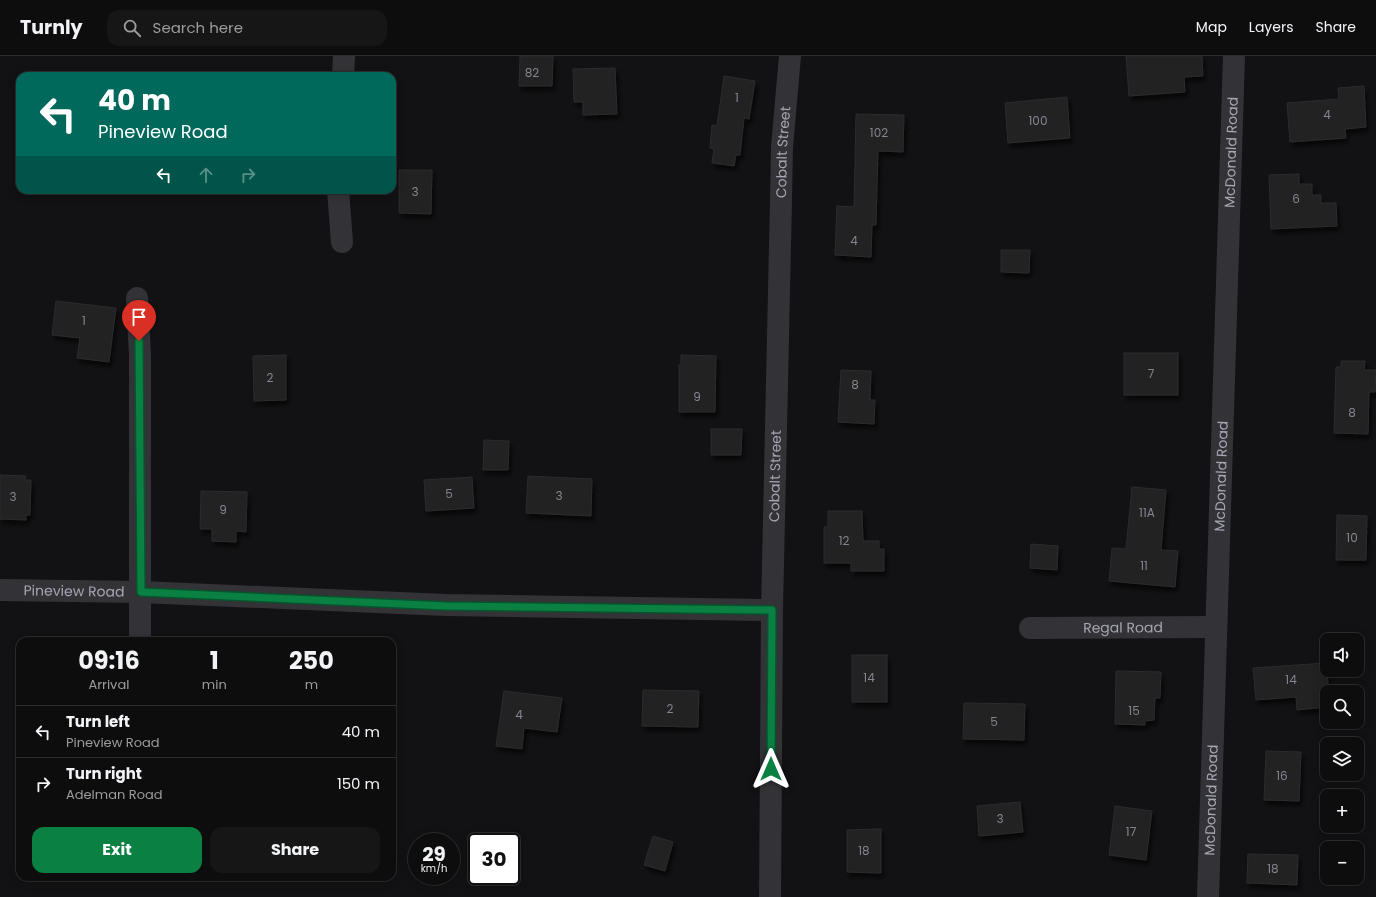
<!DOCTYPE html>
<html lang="en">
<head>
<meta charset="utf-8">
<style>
  body { margin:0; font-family:Poppins,sans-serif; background:#171617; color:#f1f3f6; height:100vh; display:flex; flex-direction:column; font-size:15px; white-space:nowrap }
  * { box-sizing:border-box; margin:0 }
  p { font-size:13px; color:#9b9c9e }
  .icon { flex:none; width:22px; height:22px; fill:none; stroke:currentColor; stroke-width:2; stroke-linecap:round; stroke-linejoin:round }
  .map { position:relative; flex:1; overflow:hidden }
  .side { position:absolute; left:16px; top:581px; width:380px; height:244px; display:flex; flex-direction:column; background:#0e0d0e; border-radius:12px; box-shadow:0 2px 10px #0003,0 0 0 1px #2e2d2e }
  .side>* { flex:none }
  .banner { position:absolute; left:16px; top:16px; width:380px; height:122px; border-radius:12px; box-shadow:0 2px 10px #0003,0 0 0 1px #2e2d2e; background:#00695c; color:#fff; overflow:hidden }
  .fabs { position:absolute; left:1320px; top:577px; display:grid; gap:8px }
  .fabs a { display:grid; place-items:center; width:44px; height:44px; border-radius:8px; background:#0e0d0e; box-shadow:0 2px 10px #0003,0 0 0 1px #2e2d2e; font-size:20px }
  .speed { position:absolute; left:408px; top:777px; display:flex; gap:8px; font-size:20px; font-weight:700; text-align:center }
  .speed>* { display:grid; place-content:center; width:52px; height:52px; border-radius:50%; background:#0e0d0e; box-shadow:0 2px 10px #0003,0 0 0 1px #2e2d2e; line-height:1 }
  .speed small { font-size:10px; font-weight:400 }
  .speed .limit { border:2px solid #111; border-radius:6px; background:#fff; color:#111 }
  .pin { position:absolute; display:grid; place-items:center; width:34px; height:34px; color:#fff; margin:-41px -17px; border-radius:50% 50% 50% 0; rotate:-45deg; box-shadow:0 0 4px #0007 }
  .pin .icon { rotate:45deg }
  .me { position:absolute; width:44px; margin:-22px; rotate:0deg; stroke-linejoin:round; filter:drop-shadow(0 0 3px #0008) }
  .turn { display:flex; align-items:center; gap:14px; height:84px; padding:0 16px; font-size:18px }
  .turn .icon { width:52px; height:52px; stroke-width:2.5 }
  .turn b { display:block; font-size:28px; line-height:34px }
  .lanes { display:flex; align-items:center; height:38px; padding:0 16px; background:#0003; justify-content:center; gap:20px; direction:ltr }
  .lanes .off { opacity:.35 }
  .eta { display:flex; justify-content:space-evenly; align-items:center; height:68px; text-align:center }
  .eta b { font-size:24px; font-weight:700; line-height:28px }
  .button { display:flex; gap:8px; margin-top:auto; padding:8px 16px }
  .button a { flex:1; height:46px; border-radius:12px; background:#0b8043; color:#fff; font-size:16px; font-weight:700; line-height:46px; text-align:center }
  .button a+a { background:#171617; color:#f1f3f6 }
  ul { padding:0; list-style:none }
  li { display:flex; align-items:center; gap:12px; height:52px; padding:0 16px; border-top:1px solid #2e2d2e }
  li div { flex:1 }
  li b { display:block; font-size:15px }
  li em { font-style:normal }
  header { display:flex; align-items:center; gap:24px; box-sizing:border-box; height:56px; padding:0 20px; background:#0e0d0e; border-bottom:1px solid #2e2d2e }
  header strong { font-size:19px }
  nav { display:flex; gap:22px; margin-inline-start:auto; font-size:14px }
  .search { width:280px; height:36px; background:#171617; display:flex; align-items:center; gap:10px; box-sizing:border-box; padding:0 14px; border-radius:12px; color:#9b9c9e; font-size:15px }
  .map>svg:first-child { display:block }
  .building { fill:#222224; stroke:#2c2c2e; filter:url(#shadow) }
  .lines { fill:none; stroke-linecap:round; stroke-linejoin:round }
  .minor { stroke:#333337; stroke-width:22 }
  .route-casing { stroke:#07532c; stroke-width:10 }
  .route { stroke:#0b8043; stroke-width:7 }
  .labels { text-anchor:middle; stroke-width:4; stroke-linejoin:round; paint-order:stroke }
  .number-label { font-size:12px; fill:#84858e }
  .street-label { font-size:14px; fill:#a5a6b2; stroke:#0d0c0e }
</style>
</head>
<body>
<header>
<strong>Turnly</strong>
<div class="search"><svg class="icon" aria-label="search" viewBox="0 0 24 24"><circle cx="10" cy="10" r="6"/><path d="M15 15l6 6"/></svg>Search here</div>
<nav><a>Map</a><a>Layers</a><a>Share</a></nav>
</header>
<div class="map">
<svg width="1376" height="841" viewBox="0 0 1376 841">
  <defs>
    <filter id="shadow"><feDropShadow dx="2.5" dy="4.5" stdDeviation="2" flood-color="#0009"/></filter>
  </defs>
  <rect width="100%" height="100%" fill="#121113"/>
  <!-- building -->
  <g class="building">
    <path d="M520,0h33l-1,30h-33z"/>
    <path d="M1126,0h76l1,20 -19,1 1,15 -56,4z"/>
    <path d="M615,12l2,46 -34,1v-13h-9l-1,-33z"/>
    <path d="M724,20l31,5 -6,38 -5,-1 -4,37h-4l-2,11 -22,-3 2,-14 -4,-1 2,-23 5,1z"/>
    <path d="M1364,30l2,41 -21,2 1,9 -56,4 -3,-39 52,-4 -1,-11z"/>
    <path d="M1067,41l3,41 -62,5 -3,-40z"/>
    <path d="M856,58l48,1 -1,37 -25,-1 -2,74h-4l-1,32 -36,-2 2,-49 17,1z"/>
    <path d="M399,114h33l-1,44 -32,-1z"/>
    <path d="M1299,118v10h13v11h9v8h15l1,23 -66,3 -2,-54z"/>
    <path d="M1001,194h29l-1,23 -28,-1z"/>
    <path d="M56,245l60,7 -7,54 -32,-4 3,-20 -28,-3z"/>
    <rect x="1124" y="297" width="54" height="42"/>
    <path d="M286,299v45l-32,1 -1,-45z"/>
    <path d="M681,299l35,1 -1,56h-36v-47h2z"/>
    <path d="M1341,305h24l-1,9h12l-1,22h-6l-1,42 -34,-1 2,-66h5z"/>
    <path d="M841,314l30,1 -1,29h5l-1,24 -36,-2z"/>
    <path d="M711,373h31l-1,26h-30z"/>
    <path d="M484,384l25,1 -1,29h-25z"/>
    <path d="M0,419l26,1 -1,4h6l-1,35h-4v5l-26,-1z"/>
    <path d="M528,420l64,3 -1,37 -65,-3z"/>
    <path d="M472,421l2,31 -48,3 -2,-31z"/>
    <path d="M1132,431l34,3 -5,60 17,1 -3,36 -66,-6 3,-33 14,1z"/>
    <path d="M201,435l46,1 -1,40 -10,-1v11l-24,-1v-12h-12z"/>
    <path d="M828,455h34l1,30h16v8h5v22h-33v-8h-27v-36h4z"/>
    <path d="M1337,459l30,1 -1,44h-30z"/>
    <path d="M1031,488l27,2 -1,24 -27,-2z"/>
    <rect x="852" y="599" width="35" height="47"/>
    <path d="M1326,607l3,29h-2v15l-30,3 -1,-13 -40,3 -3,-32z"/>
    <path d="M1116,615l45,1 -1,26h-5l-1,22 -9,1v4l-30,-1z"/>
    <path d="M643,634l56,1 -1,36 -56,-1z"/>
    <path d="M504,635l58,7 -5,34 -33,-4 -2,21 -26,-3z"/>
    <path d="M964,647l61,1 -1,36 -61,-1z"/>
    <path d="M1266,695l35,1 -2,49 -35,-1z"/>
    <path d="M1020,746l3,30 -44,4 -2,-30z"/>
    <path d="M1115,750l37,5 -6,49 -37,-5z"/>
    <path d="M881,773v44l-34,-1v-42z"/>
    <path d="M653,780l20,6 -8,29 -21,-6z"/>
    <path d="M1248,798l50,1 -1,30 -50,-2z"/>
  </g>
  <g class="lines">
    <!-- minor -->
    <g class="minor">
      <path d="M343,20l1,-20"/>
      <path d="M338,134l4,52"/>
      <path d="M137,242l3,58v285"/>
      <path id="s1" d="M0,534l141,2 305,13 326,5"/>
      <path id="s2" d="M1030,572l186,-1"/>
      <path id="s3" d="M770,841l2,-287 9,-410 1,-53 8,-91"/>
      <path id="s4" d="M1208,841l26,-841"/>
    </g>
  </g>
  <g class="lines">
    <defs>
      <path id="route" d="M139,285l2,251 305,14 326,4 -1,159"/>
    </defs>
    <!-- route casing -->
    <use href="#route" class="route-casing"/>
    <!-- route -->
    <use href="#route" class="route"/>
  </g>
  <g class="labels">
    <!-- number labels -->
    <g class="number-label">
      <text x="532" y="21">82</text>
      <text x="737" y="46">1</text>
      <text x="1327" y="63">4</text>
      <text x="1038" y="69">100</text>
      <text x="879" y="81">102</text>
      <text x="415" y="140">3</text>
      <text x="1296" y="147">6</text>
      <text x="854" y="189">4</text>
      <text x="84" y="269">1</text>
      <text x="1151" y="322">7</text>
      <text x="270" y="326">2</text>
      <text x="855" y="333">8</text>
      <text x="697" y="345">9</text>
      <text x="1352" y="361">8</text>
      <text x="449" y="442">5</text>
      <text x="559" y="444">3</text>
      <text x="13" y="445">3</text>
      <text x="223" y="458">9</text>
      <text x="1147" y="461">11A</text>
      <text x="1352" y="486">10</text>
      <text x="844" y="489">12</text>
      <text x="1144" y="514">11</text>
      <text x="869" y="626">14</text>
      <text x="1291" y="628">14</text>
      <text x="670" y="657">2</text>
      <text x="1134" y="659">15</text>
      <text x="519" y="663">4</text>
      <text x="994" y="670">5</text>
      <text x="1282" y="724">16</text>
      <text x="1000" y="767">3</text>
      <text x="1131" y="780">17</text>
      <text x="864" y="799">18</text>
      <text x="1273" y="817">18</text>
    </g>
    <!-- street labels -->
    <g class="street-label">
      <text dy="5" stroke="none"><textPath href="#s3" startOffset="745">Cobalt Street</textPath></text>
      <text dy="5" stroke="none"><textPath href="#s4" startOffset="745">McDonald Road</textPath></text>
      <text dy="5" stroke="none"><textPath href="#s3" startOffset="421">Cobalt Street</textPath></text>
      <text dy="5" stroke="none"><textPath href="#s4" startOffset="421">McDonald Road</textPath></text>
      <text dy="5" stroke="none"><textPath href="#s1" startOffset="74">Pineview Road</textPath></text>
      <text dy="5" stroke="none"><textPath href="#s2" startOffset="93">Regal Road</textPath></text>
      <text dy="5" stroke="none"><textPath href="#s4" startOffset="97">McDonald Road</textPath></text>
    </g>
  </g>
</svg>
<div class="fabs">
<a><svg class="icon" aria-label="sound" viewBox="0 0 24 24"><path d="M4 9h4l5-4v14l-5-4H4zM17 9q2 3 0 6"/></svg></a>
<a><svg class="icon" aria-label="search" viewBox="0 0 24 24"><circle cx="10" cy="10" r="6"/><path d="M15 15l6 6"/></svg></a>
<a><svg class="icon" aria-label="layers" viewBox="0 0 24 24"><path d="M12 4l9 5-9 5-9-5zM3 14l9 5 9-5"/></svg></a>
<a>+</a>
<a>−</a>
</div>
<div class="speed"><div>29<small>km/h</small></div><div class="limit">30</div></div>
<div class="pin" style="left:139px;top:285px;background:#d93025"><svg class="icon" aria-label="arrive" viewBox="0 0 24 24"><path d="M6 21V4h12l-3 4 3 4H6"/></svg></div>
<svg class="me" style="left:771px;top:713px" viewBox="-20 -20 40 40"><path d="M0-17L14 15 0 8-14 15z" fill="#0b8043" stroke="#fff" stroke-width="4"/></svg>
<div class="banner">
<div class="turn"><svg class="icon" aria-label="left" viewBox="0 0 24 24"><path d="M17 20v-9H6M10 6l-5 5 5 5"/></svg><div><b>40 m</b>Pineview Road</div></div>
<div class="lanes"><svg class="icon" aria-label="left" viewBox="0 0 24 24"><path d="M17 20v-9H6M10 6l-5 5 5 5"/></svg><svg class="icon off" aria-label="ahead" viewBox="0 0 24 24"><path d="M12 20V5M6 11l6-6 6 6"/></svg><svg class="icon off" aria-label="right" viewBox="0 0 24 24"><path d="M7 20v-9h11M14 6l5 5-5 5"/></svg></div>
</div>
<section class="side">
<div class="eta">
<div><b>09:16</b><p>Arrival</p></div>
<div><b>1</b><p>min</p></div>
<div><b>250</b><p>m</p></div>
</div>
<ul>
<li><svg class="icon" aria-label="left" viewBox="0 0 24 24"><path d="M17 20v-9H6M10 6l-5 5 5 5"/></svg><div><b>Turn left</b><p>Pineview Road</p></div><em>40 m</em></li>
<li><svg class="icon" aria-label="right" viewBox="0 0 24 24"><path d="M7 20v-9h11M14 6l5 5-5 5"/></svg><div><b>Turn right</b><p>Adelman Road</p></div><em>150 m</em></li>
</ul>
<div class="button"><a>Exit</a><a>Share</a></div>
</section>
</div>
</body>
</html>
